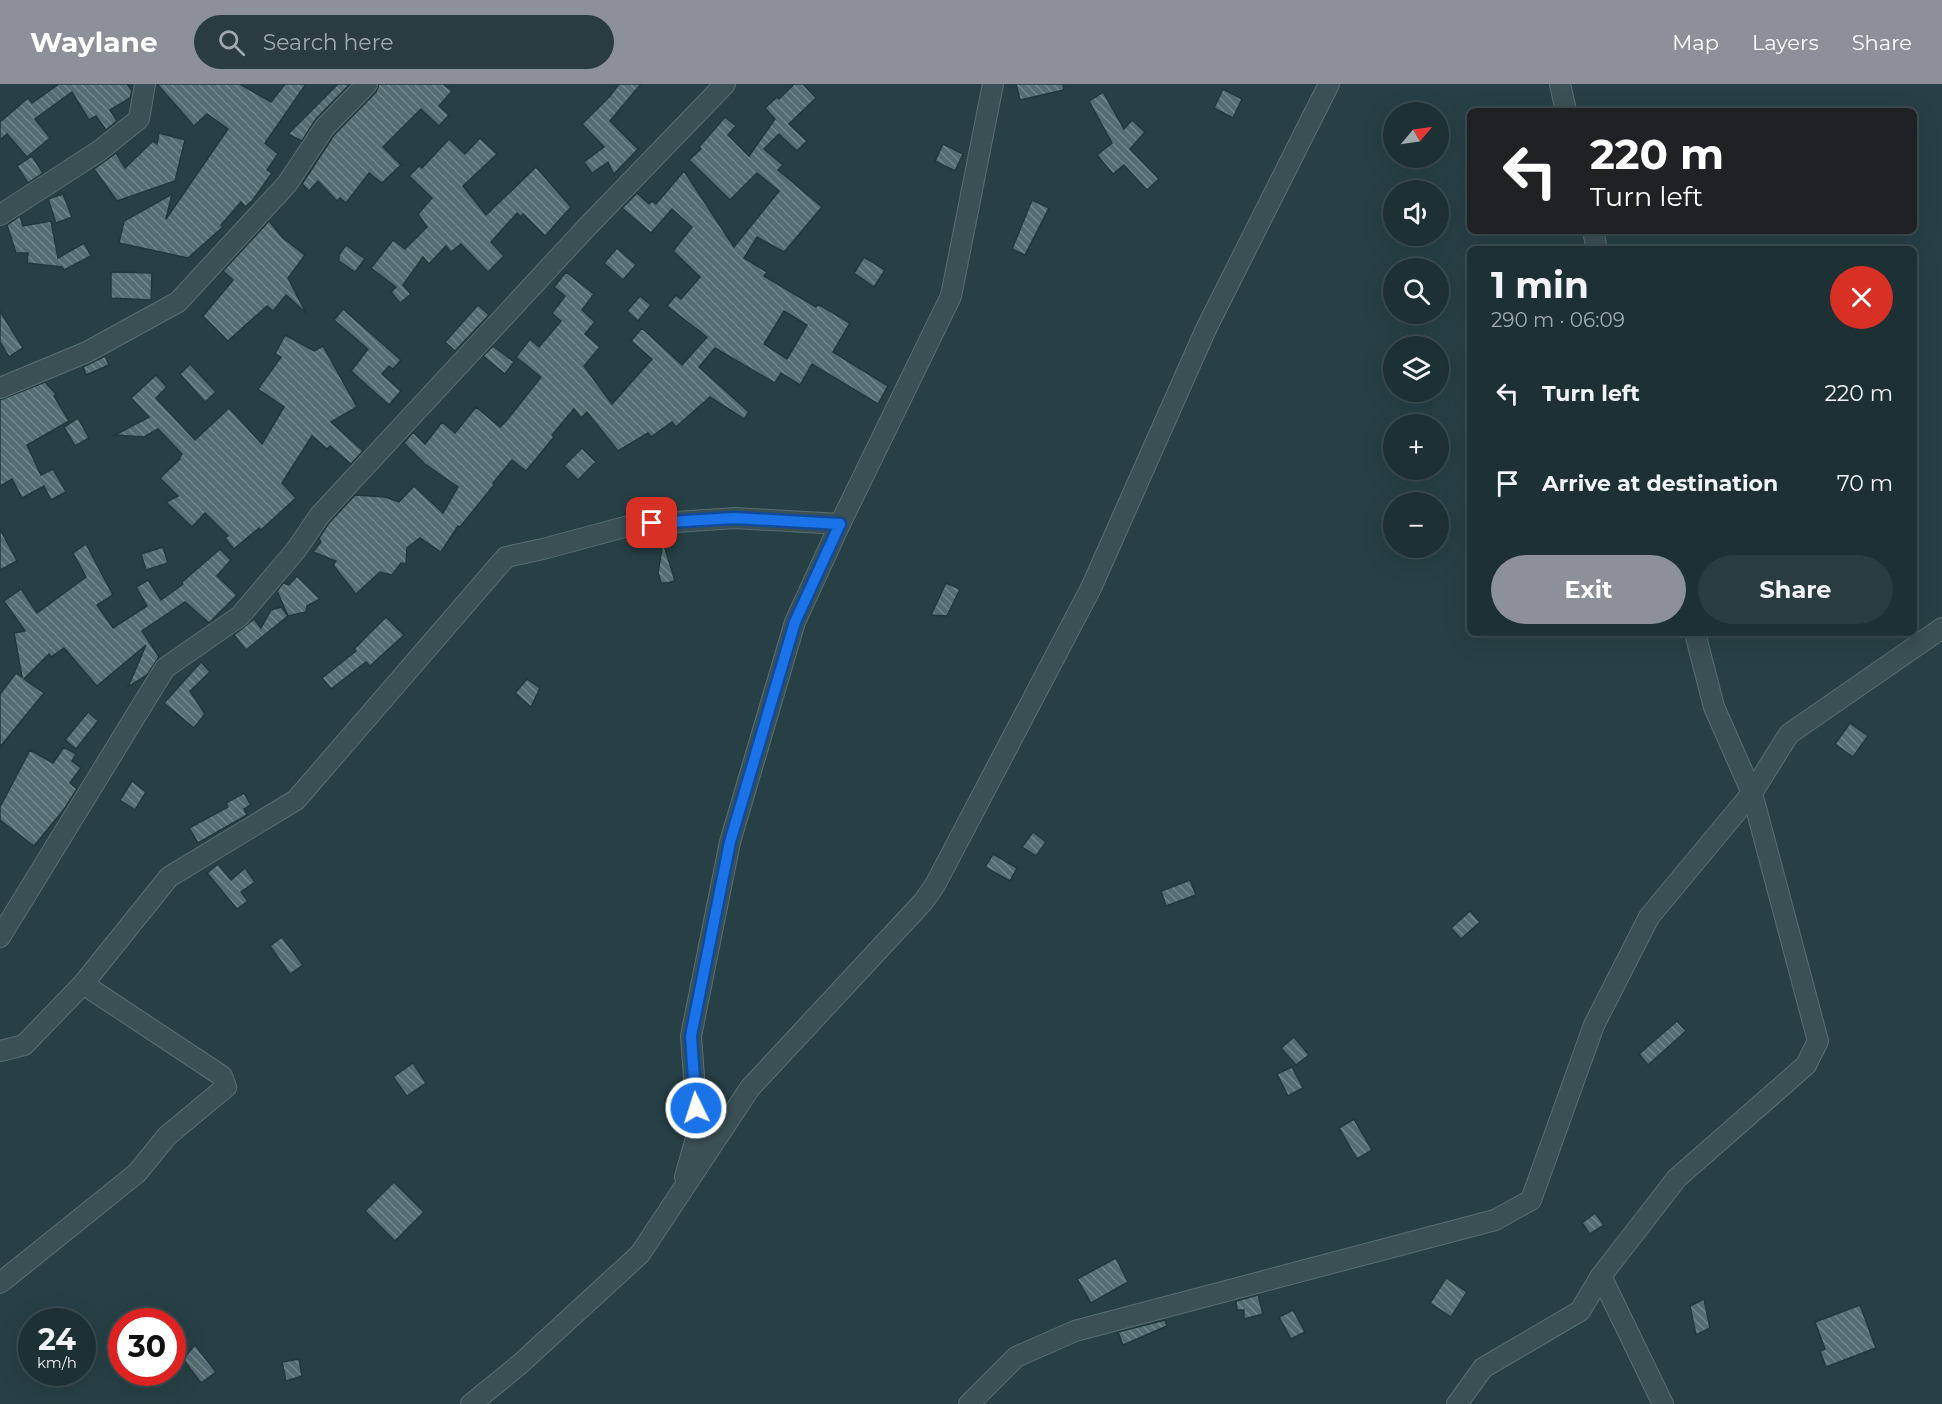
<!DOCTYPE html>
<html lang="en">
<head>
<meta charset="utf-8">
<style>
  body { margin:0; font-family:Montserrat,sans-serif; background:#2a3c40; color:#f1f3f6; height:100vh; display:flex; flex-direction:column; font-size:22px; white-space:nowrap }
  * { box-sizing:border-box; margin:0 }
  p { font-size:20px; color:#a0a9ac }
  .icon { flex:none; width:33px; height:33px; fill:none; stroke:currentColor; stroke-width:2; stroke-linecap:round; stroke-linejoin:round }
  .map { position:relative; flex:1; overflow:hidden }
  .sheet { position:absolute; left:1467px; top:162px; width:450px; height:390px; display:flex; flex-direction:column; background:#1d3034; border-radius:9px; box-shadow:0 6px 24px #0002,0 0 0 2px #3b4b4f }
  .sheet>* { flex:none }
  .banner { position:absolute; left:1467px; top:24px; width:450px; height:126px; border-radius:9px; box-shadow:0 6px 24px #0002,0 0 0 2px #3b4b4f; background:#202124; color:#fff; overflow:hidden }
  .needle { width:39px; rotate:61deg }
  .buttons { position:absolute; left:1383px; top:18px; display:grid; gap:12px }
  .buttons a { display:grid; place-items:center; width:66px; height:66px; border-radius:50%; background:#1d3034; box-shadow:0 6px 24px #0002,0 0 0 2px #3b4b4f; font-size:30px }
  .speed { position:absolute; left:18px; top:1224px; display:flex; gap:12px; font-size:30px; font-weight:700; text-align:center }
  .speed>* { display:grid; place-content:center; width:78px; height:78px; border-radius:50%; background:#1d3034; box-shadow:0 6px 24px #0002,0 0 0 2px #3b4b4f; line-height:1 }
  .speed small { font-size:15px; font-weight:400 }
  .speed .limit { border:9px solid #d22; background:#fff; color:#111 }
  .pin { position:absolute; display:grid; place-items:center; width:51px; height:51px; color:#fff; margin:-26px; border-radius:12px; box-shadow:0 3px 9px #0006 }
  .me { position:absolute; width:66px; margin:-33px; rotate:356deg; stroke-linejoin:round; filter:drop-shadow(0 0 4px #0008) }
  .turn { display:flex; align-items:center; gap:21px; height:126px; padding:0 24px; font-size:27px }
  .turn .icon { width:78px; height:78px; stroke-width:2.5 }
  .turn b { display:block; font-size:42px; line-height:51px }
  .round { display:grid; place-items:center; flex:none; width:63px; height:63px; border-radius:32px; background:#2a3c40 }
  .head { display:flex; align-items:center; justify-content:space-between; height:102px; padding:0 24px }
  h1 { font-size:36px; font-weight:700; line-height:45px }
  .button { display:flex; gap:12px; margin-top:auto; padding:12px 24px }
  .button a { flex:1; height:69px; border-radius:36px; background:#8c9099; color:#fff; font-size:24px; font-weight:700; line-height:69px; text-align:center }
  .button a+a { background:#2a3c40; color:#f1f3f6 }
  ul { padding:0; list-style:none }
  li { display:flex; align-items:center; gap:18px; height:90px; padding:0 24px }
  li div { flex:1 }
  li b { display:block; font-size:22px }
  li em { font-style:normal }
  header { display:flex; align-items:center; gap:36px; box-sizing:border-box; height:84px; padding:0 30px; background:#8c9099; color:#fff }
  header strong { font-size:28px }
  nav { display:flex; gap:33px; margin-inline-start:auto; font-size:21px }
  .search { width:420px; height:54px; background:#2a3c40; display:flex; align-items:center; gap:15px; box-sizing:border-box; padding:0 21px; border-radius:33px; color:#a0a9ac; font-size:22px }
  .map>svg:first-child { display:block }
  .building { fill:url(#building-back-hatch); stroke:#22383c; stroke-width:1.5; fill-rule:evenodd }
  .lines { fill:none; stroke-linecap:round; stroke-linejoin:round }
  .minor-casing { stroke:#5a6e72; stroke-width:22 }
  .minor { stroke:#3b5054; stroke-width:20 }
  .route-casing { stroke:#114b97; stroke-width:15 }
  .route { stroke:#1a73e8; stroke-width:10 }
</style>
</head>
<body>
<header>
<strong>Waylane</strong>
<div class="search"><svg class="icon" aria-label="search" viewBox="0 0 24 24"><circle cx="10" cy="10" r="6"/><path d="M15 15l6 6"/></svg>Search here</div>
<nav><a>Map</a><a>Layers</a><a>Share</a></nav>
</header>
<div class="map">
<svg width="1942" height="1320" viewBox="0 0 1942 1320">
  <defs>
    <pattern id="building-back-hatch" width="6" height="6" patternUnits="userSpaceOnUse" patternTransform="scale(1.5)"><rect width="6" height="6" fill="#536d72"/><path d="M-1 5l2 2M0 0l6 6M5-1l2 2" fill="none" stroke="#71878b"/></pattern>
  </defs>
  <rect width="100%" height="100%" fill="#274045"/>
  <!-- building -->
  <g class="building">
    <path d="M59,0h68l5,7 -2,7 -20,12 7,11 -11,9 -10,-14 -7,4 -17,-28 -37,27 15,19 -23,19 -20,-23 -7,6v-18l28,-24 4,5z"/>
    <path d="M157,0h83l31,18 14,-18h21l-41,59 13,11 -11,16 5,3 -20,28 -7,6 -4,-5 -20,23 2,2 -35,31 -69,-15 5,-22 48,-27 -6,25 62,-90 -21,-15 -13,12z"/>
    <path d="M338,0h12l-34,35 -14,22 -14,-7z"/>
    <path d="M379,0h64l9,7 -13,15 10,9 -10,11 -18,-17 -38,38 18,18 -19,18 -13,-10 -23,30 -6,-5 -3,3 -19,-20 -9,10 -7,-7 32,-49 42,-43z"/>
    <path d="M619,0h22l-31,37 28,28 -24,25 4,3 -2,2 -8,-17 -16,11 -8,-11 20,-15 -22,-23 28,-28z"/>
    <path d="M794,0h9l13,14 -27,26 18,17 -10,10 -18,-17 -15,15 19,16 -5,5 44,37 -37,44 -1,1 -27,-15 -13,21 23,14 -3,4 52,31 2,-3 32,19 -17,29 55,34 -10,18 -66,-40 -12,21 -19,-12 -6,10 -60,-35 -16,19 50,45 -5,7 -34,-22 -34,30 -4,-5 -21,15 -3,-4 -30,18 -31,-39 -6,6 -7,-9 -22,26 2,2 -28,34 -14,-11 -19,23 1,2 -34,42 -2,-1 -17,26 -21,-14 -13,10 -1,16 -5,-1 -9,12 -12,-3 -24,22 -23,-29 3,-4 -23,-9 8,-10 -2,-4 10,-15 26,-28 30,2 14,5 15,-16 29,27 15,-26 -33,-23 -21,-21 9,-11 12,12 17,-22 13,11 21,-26 24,20 7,-7 34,-43 -25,-20 14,-18 9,8 22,-26 -9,-8 13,-17 -11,-9 12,-15 28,22 -12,16 13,12 -10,12 15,13 -16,19 28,38 40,-45 -21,-18 11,-13 40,37 25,-28 -40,-31 9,-11 5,4 19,-22 -27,-26 19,-24 -20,-18 -21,24 -29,-25 15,-15 12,11 3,-3 4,3 28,-33 50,76 45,-56 -22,-18 -27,27 -41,-40 12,-11 -2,-2 26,-30 11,9 -8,9 21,21 26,-37 -10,-11 12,-11 2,2zM784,227l23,14 -20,34 -23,-15z"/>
    <path d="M1016,0h47l1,6 -44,10z"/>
    <path d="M1223,5l19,10 -9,19 -19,-10z"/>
    <path d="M1103,8l21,37 8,-9 13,12 -15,17 29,30 -12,11 -23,-25 -11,9 -16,-19 15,-12 -23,-42z"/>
    <path d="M159,49l26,7 -10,41 -58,20 -23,-32 22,-16 9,15 28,-27 4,3z"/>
    <path d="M480,54l17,16 -34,32 23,29 50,-48 35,40 -26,29 -22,-22 -2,3 -4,-4 -26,29 13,14 -16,16 -27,-28 -10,8 -5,-6 -17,18 -6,-7 -20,28 8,9 -11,9 -9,-11 5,-5 -25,-19 22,-28 12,9 22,-22 -9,-13 14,-16 -23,-22 10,-10 3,2 27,-29 16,15z"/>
    <path d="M943,60l20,10 -8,17 -20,-10z"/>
    <path d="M32,72l11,17 -15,10 -11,-17z"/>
    <path d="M63,110l9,23 -16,6 -8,-24z"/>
    <path d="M1032,116l17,8 -24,47 -13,-6z"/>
    <path d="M20,132l3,10 28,-5 7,37 26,-15 7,13 -27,14 -2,-3 -35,-4 1,-10h-12l-9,-28z"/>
    <path d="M269,137l14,17 22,17 -17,23 18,35 -20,-18 -13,16 -6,-5 -39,35 -25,-25 30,-36 -10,-9z"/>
    <path d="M346,161l19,14 -10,13 -16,-11v-6z"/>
    <path d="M617,164l19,17 -13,15 -19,-17z"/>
    <path d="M864,173l21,13 -11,17 -20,-14z"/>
    <path d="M111,188l41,1 -1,27 -40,-2z"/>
    <path d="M640,212l11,9 -13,16 -11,-10z"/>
    <path d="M478,221l11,10 -34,36 -10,-9z"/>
    <path d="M343,225l58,51 -8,9 -4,-3 -7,8 19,17 -12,14 -38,-34 17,-22 -34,-29z"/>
    <path d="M0,227l23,37 -14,9 -9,-15z"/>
    <path d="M285,251l29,16 9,-5 34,61 -26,15 32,29 -12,13 -21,-18 -3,3 -15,-13 -30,47 14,15 -35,32 -2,-2 -25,21 -9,-11 3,-2 -23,-23 -13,14 -26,-25 12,-6 -18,-18 20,-19 -1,-1 3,-4 -24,-25 -14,8 -29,-2 34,-18 -18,-19 25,-23 11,12 -11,11 39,42 34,-32 33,36 22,-37 -26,-18 23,-32 -6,-3z"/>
    <path d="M493,262l21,16 -9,12 -22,-18z"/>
    <path d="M105,272l4,9 -23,10 -3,-8z"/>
    <path d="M190,280l26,28 -11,10 -25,-28z"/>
    <path d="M45,298l11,12 -2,2 15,25 -42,24 14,30 12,-6 13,23 -15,8 -7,-14 -22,12 -10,-19 -12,7v-86z"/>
    <path d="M78,334l11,20 -14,8 -11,-19z"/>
    <path d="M582,364l14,14 -18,18 -14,-14z"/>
    <path d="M0,445l17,32 -17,9z"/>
    <path d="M663,458l12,39 -8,2h-6l-3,-10z"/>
    <path d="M86,460l27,51 -16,10 16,23 34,-22 -11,-19 12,-7 13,20 22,-16 -1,-2 38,-33 11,11 -14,16 20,19 -28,28 -24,-21 -43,29 17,26 -12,18 -19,12 18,-42 -49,41 -33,-38 -13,9 -2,-3 -25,25 20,14 -44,54v-53l16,-21 6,4 -8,-44 11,-2 -21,-30 17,-12 16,24 49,-36 -13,-24z"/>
    <path d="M163,463l5,16 -22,7 -5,-16z"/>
    <path d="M297,492l23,23 -13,7 -1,6 -18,4 -11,-25 6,-8 6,2z"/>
    <path d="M946,499l14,6 -13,27 -16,-1z"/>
    <path d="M281,523l7,9 -42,34 -12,-15 20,-16 7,9 10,-18z"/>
    <path d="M386,533l18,18 -34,31 -4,-4 -35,27 -9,-11 34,-27 -2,-2z"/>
    <path d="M201,578l9,10 -20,19 15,23 -11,14 -30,-25z"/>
    <path d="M527,595l13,9 -9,19 -16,-14z"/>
    <path d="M88,628l10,9 -22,28 -11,-9z"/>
    <path d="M1850,639l18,13 -15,21 -18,-13z"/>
    <path d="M64,663l12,7 -4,7 9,7 -11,15 7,6 -12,19 -31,38 -34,-26v-13l30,-57 23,13z"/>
    <path d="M132,697l14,11 -11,18 -15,-10z"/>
    <path d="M244,709l7,12 -7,4 3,6 -49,28 -9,-15 39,-21 -2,-4z"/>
    <path d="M1033,748l13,10 -10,14 -14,-9z"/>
    <path d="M993,770l24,14 -7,13 -25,-14z"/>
    <path d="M218,780l13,16 14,-12 10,14 -14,10 7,9 -11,8 -30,-36z"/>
    <path d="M1190,796l6,15 -30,11 -5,-15z"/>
    <path d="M1470,827l10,11 -19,17 -10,-11z"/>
    <path d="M282,853l21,28 -13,9 -20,-28z"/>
    <path d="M1677,937l9,10 -38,34 -9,-11z"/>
    <path d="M1294,953l15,18 -13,10 -15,-17z"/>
    <path d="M413,979l13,20 -19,13 -14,-19z"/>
    <path d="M1292,983l11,21 -15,8 -11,-22z"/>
    <path d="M1354,1035l18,31 -15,9 -18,-31z"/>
    <path d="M394,1098l30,30 -29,29 -30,-30z"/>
    <path d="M1595,1129l9,12 -14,9 -8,-11z"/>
    <path d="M1116,1174l12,24 -37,21 -14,-24z"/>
    <path d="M1446,1194l21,14 -16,25 -21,-14z"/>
    <path d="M1258,1211l5,19 -19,5v-9h-7l-1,-9z"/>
    <path d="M1704,1215l6,29 -14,7 -6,-29z"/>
    <path d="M1860,1221l16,43 -50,19 -6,-16 5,-2 -10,-27z"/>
    <path d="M1293,1226l12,22 -14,7 -12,-22z"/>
    <path d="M1165,1236l2,6 -44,19 -5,-13z"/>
    <path d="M195,1261l21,27 -15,11 -18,-24z"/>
    <path d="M299,1275l3,17 -16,5 -4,-19z"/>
  </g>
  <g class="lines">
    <defs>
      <g id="minor">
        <path d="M1560,0l6,27"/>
        <path d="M0,131l99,-64 40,-32 6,-35"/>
        <path d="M1593,147l4,18"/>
        <path d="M0,304l87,-36 91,-50 109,-118 38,-57 42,-43"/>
        <path d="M0,853l165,-269 75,-52 56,-66 24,-35 267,-288 138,-143"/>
        <path d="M0,967l24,-6 59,-61 86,-107 127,-77 210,-243 37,-8 89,-24 103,-7 105,6"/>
        <path d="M685,1093l13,-46 -7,-95 39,-194 65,-220 45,-98 111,-228 42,-212"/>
        <path d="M1601,1192l62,128"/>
        <path d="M0,1199l137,-110 30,-37 59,-49 -4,-11 -139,-92"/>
        <path d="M471,1320l48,-39 121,-111 110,-166 173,-186 12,-17 156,-297 115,-259 123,-245"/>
        <path d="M969,1320l47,-47 59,-26 420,-111 36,-20 63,-175 55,-108 103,-124 37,-59 153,-106"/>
        <path d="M1457,1320l26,-36 97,-57 21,-35 76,-98 129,-113 12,-24 -66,-248 -38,-86 -19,-74"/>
      </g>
    </defs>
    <!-- minor casing -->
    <use href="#minor" class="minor-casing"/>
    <!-- minor -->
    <use href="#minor" class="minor"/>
  </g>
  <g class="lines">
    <defs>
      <path id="route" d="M652,439l83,-5 105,6 -45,98 -65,220 -39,194 5,72"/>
    </defs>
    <!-- route casing -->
    <use href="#route" class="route-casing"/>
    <!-- route -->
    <use href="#route" class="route"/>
  </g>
</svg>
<div class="buttons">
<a><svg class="needle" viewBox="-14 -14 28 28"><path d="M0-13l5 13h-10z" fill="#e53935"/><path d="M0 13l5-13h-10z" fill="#a0a9ac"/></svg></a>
<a><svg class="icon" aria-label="sound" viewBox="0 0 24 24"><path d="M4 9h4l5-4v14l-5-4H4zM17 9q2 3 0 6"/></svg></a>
<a><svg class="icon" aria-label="search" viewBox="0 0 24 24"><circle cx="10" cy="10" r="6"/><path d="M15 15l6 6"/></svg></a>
<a><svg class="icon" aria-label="layers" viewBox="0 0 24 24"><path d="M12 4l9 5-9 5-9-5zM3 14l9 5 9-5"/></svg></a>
<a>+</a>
<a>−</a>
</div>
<div class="speed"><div>24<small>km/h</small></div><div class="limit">30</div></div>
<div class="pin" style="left:652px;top:439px;background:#d93025"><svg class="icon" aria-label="arrive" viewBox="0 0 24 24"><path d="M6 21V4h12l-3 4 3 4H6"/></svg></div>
<svg class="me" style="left:696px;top:1024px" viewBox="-20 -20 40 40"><circle r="17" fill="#1a73e8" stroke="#fff" stroke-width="3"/><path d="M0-11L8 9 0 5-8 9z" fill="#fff"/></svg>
<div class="banner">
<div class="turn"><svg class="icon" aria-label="left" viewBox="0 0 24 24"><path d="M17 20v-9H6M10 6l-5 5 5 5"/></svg><div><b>220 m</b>Turn left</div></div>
</div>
<section class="sheet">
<div class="head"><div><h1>1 min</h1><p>290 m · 06:09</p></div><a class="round" style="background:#d93025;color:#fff"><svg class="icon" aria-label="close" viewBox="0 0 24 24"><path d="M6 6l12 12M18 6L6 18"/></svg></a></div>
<ul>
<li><svg class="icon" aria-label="left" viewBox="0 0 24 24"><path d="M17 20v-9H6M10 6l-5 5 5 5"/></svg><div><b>Turn left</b></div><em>220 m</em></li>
<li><svg class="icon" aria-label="arrive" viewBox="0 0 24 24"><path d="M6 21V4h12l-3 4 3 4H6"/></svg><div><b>Arrive at destination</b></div><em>70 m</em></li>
</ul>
<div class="button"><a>Exit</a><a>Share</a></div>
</section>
</div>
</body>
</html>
